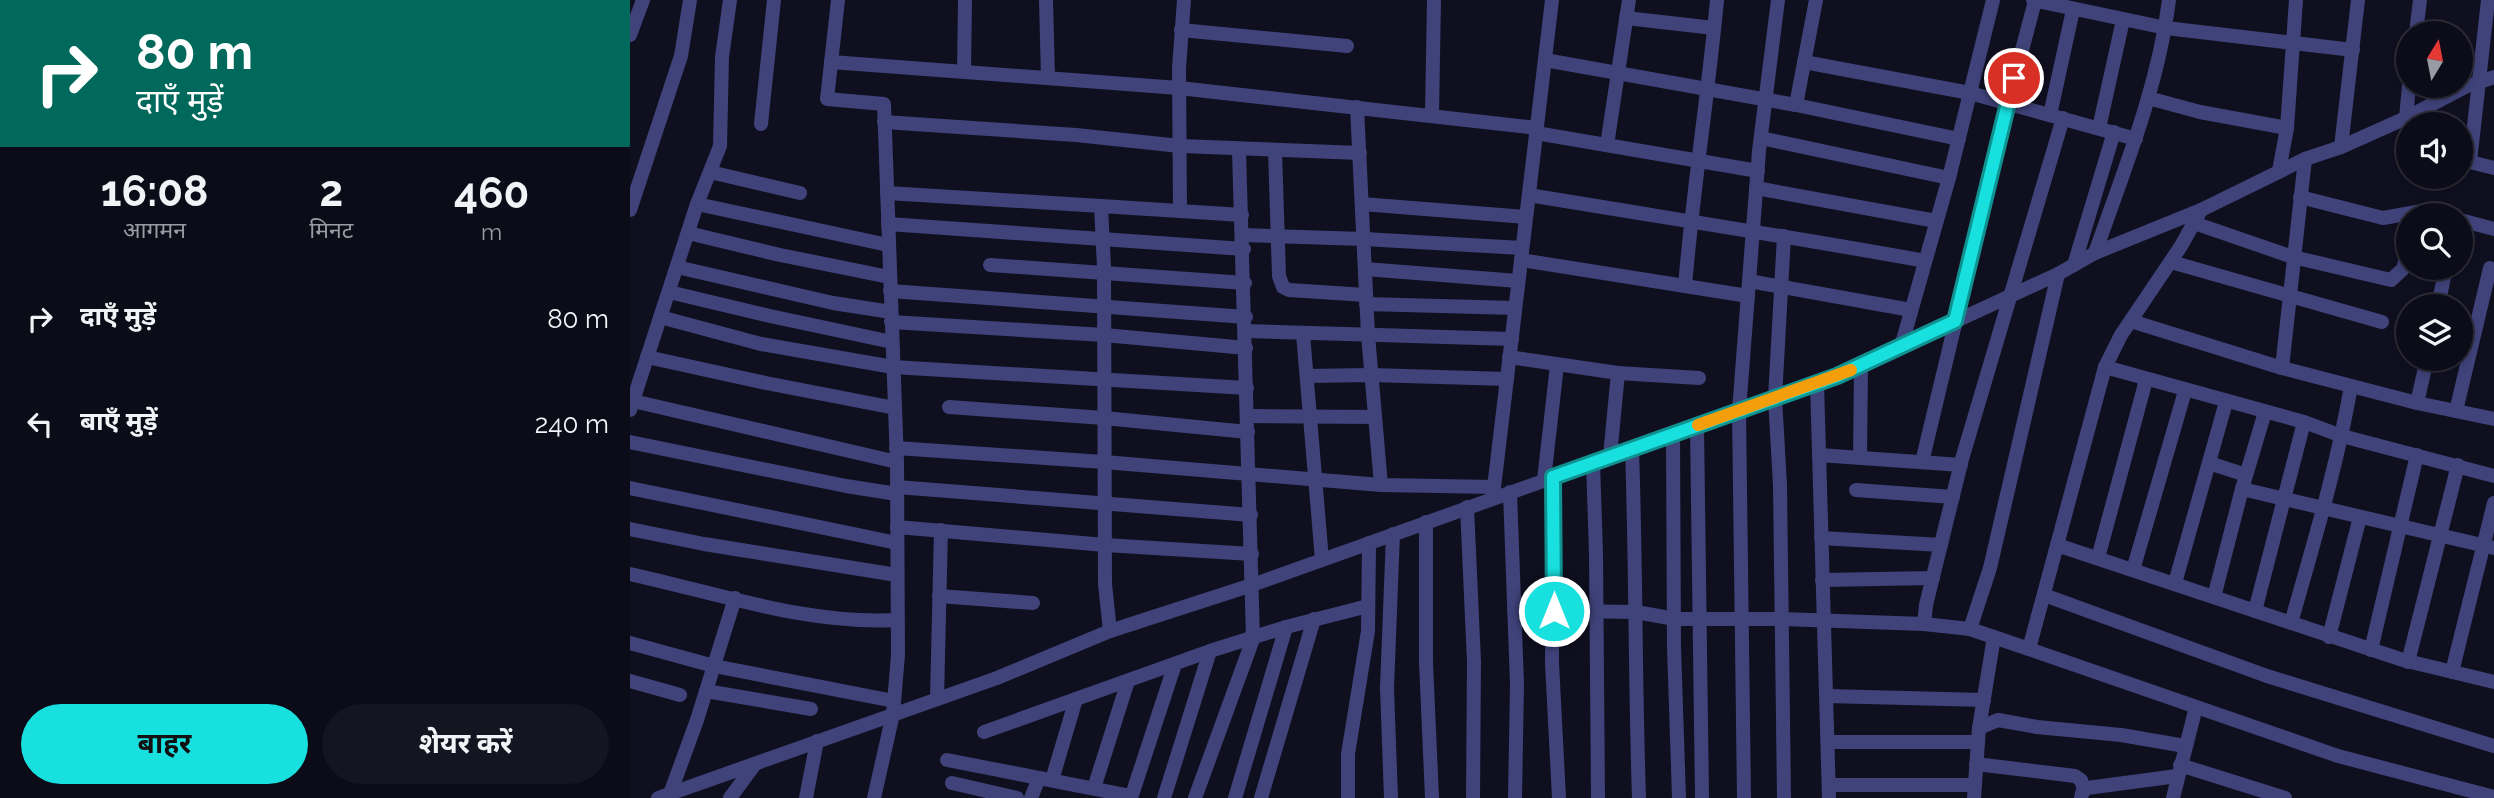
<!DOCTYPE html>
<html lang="hi">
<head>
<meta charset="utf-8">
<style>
  body { margin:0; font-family:Raleway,"Noto Sans Devanagari",sans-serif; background:#151421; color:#f1f3f6; height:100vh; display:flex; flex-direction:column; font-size:26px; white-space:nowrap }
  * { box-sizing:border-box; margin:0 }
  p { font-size:23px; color:#9a9ba2 }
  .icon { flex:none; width:38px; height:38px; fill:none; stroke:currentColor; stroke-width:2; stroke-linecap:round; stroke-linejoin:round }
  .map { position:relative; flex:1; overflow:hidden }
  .panel { display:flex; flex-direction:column; background:#0c0b18; width:630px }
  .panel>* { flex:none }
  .hud { background:#00695c; color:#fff; overflow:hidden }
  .needle { width:46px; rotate:10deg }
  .buttons { position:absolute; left:1766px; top:21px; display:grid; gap:14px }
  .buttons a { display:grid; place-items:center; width:77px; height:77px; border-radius:50%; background:#0c0b18; box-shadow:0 4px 10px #0003,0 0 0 2px #2c2b37; font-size:35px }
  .pin { position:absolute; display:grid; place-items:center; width:60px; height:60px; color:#fff; margin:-30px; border:4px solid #fff; border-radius:50%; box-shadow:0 2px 7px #0007 }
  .me { position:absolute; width:77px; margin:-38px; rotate:0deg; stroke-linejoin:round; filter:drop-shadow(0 0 5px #0008) }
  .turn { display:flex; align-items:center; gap:24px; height:147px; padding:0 21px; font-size:32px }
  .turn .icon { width:91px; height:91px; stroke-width:2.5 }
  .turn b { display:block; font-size:49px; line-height:60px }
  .eta { display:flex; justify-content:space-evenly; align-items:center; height:119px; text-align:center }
  .eta b { font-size:42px; font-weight:700; line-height:49px }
  .action { display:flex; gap:14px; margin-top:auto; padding:14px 21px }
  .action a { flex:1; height:80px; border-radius:42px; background:#18e0df; color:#111; font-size:28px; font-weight:700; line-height:80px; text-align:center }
  .action a+a { background:#151421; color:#f1f3f6 }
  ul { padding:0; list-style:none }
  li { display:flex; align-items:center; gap:21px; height:105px; padding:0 21px }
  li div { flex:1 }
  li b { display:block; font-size:26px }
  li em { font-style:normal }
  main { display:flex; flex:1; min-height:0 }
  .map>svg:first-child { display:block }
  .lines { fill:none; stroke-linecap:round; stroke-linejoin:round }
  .minor { stroke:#3f437a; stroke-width:14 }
  .route-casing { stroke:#109291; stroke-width:18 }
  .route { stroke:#18e0df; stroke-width:12 }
  .slow { stroke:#f59e0b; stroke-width:12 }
</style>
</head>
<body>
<main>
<section class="panel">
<div class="hud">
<div class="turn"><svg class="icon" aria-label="right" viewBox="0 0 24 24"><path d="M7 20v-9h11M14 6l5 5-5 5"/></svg><div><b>80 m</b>दाएँ मुड़ें</div></div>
</div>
<div class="eta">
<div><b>16:08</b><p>आगमन</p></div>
<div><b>2</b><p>मिनट</p></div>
<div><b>460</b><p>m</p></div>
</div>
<ul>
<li><svg class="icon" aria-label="right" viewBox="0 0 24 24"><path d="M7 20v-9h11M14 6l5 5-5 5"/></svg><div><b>दाएँ मुड़ें</b></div><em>80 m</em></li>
<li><svg class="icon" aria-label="left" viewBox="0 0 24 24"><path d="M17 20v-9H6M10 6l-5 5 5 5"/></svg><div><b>बाएँ मुड़ें</b></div><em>240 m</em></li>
</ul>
<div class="action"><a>बाहर</a><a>शेयर करें</a></div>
</section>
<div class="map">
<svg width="1864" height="798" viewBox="0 0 1864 798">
  <rect width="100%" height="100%" fill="#100f20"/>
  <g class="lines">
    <!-- minor -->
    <g class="minor">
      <path d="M208,0l-11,99 57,5 13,358 1,193 -5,59 -19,84"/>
      <path d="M416,0l2,78"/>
      <path d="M1403,0l133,28 187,22"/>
      <path d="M1858,0l-18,162 24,6"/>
      <path d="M996,18l88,10"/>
      <path d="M551,30l166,16"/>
      <path d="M1786,33l4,-33"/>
      <path d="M0,35l13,-35"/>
      <path d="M915,60l251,45 163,34"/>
      <path d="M201,62l348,26 358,40"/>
      <path d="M1174,62l166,31 166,46"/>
      <path d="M334,72l1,-72"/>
      <path d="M1518,98l52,14 87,16"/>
      <path d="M1166,105l20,-105"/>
      <path d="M727,107l11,228 13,150"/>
      <path d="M802,115l2,-115"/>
      <path d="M1420,115l23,-105"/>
      <path d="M1776,118l3,-32"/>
      <path d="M254,122l192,13 104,11 180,7"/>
      <path d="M131,124l13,-124"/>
      <path d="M1469,128l24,-108"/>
      <path d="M906,133l222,38"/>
      <path d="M1131,138l188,40"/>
      <path d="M977,145l22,-145"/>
      <path d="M1711,147l17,-147"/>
      <path d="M645,151l4,125 4,11 6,3 77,5"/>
      <path d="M1649,171l8,-43 9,-128"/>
      <path d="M80,172l90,21"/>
      <path d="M1126,188l180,33"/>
      <path d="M257,193l214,13"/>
      <path d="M899,195c132,22 264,42 396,66"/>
      <path d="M1670,197l83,21 45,-8 27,5"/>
      <path d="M67,204l191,41"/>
      <path d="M732,204l164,13"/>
      <path d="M0,210l51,-154 9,-56"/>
      <path d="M1571,210l-20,36 -60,89 -16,32 -76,282 309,107 156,41"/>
      <path d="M550,211l-1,-143 5,-68"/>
      <path d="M1830,220l34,9"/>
      <path d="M1564,223l99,34 98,23 12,-11 5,-18"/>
      <path d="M258,224l356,25"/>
      <path d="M58,233l92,22 109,22"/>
      <path d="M613,235l121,4 158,9"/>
      <path d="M1154,236l-9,162 5,87 4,313"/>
      <path d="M1465,253c29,-83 63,-165 74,-253"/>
      <path d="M891,260l227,36"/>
      <path d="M1541,262l211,60"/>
      <path d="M360,265l255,18"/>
      <path d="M1444,265l40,-133"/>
      <path d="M47,267l156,36 58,9"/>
      <path d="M735,269l153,12"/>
      <path d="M1119,281l162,29"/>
      <path d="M1055,286c8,-96 23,-190 32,-286"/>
      <path d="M260,291l356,26"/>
      <path d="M39,292l101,24 122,26"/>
      <path d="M736,304l149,4"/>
      <path d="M1808,306l8,-38"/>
      <path d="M30,317l101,27 132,23 354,21"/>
      <path d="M1501,321l151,47 135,35 77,16"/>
      <path d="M261,322l213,13 142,13"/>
      <path d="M616,331l266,8"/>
      <path d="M673,334l19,226"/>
      <path d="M1271,347l48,-169 44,-178"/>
      <path d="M17,357l119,26 129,25"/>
      <path d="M879,357l109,16 81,5"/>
      <path d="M1475,367l199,55 -49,189"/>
      <path d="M1652,368l23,-209"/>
      <path d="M677,376l64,-1 136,4"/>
      <path d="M1187,383l12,415"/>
      <path d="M3,401l264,61"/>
      <path d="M1787,403l10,-44"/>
      <path d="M319,407l155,11 144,14"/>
      <path d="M0,410l67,-206 23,-58 2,-89 8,-57"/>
      <path d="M1826,411l34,-143"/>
      <path d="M618,416l127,1"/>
      <path d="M1674,422l38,14 152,40"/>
      <path d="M1067,426l5,372"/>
      <path d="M1043,434l1,213 5,151"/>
      <path d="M0,442l216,44 51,8"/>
      <path d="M266,448l208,14 277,23 113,2"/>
      <path d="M1002,449c4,116 3,232 7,349"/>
      <path d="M1189,455l142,10"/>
      <path d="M980,456l8,-83"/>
      <path d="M1230,458l1,-93"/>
      <path d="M963,462l3,91 2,245"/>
      <path d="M1292,462l86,-359 27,-102"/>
      <path d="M1579,463l37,12"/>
      <path d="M923,477l-1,186 7,135"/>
      <path d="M914,480l13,-115"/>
      <path d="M267,487l354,28"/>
      <path d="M0,488l267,55"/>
      <path d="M1612,489l252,59"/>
      <path d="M1226,490l97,7"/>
      <path d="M880,492l7,192 -2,114"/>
      <path d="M863,496l59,-496"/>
      <path d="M837,507l7,155 -1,136"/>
      <path d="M796,522v140l6,136"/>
      <path d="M267,527l208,18 147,9"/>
      <path d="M0,529l74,15 193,31"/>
      <path d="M1191,538l120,7"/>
      <path d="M1427,545l346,115 91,22"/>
      <path d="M1468,558l48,-178"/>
      <path d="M1503,570l52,-179"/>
      <path d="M0,574c87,19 177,51 267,46"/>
      <path d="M1192,580l111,-2"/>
      <path d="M1545,583l51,-181"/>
      <path d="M1414,595l223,81 227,70"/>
      <path d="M309,596l94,7"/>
      <path d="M1584,597l28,-108 23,-77"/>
      <path d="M884,610l122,2 39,7h107l142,5"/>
      <path d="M1661,623c22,-78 46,-156 60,-237"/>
      <path d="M1340,629l20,-61 68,-294"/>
      <path d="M480,631l-5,-47 -1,-317 -3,-61 141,9"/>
      <path d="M1699,637l31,-120"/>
      <path d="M0,643l84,23 180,35"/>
      <path d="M1399,649l-59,-20 -46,-5 2,-19 36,-146 101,-341"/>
      <path d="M1741,650l46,-195"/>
      <path d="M1778,662l50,-197"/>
      <path d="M1822,672l42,-169"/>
      <path d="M0,681l50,14"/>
      <path d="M76,691l105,18"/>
      <path d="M1197,696l157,4"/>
      <path d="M307,699l4,-169"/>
      <path d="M1349,728l19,-8 39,7 84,8 64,11"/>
      <path d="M354,732l226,-81 76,-24 82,-21"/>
      <path d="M1198,742h150"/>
      <path d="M317,760l184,36"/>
      <path d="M1346,764l99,12 6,4 3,10"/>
      <path d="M1550,765l105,33"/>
      <path d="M422,780l24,-81"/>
      <path d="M322,783l65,15"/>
      <path d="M1199,785h146"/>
      <path d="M464,788l34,-107"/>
      <path d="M40,794l27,-74 38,-122"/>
      <path d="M28,798l339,-120 113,-47 142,-46 585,-209 221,-102 37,-21 106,-43 104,-51 36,-12 65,-29 59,-31 29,-10"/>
      <path d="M100,798l25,-34"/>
      <path d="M176,798l11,-57"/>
      <path d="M401,798l8,-20"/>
      <path d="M501,798l44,-134"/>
      <path d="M534,798l46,-147"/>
      <path d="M565,798l58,-159 -14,-489"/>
      <path d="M605,798l51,-171"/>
      <path d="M631,798l53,-179"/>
      <path d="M718,798v-44l20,-123 1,-88"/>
      <path d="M761,798l-4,-110 6,-154"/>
      <path d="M1114,798l-5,-387 20,-260 19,-151"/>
      <path d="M1344,798l5,-70 15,-91"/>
      <path d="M1451,798l1,-5 5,-5 90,-12"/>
      <path d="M1543,798l23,-91"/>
    </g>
  </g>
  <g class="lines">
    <defs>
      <path id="route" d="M924,611l-1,-134 284,-101 118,-55 59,-243"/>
    </defs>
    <!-- route casing -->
    <use href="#route" class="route-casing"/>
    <!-- route -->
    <use href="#route" class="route"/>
    <!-- slow -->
    <path class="slow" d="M1068,425l153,-55"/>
  </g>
</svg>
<div class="buttons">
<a><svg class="needle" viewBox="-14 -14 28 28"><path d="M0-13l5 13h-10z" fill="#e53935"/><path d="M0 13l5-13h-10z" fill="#9a9ba2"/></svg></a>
<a><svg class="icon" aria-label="sound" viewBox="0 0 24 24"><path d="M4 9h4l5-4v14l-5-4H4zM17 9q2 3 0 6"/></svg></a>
<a><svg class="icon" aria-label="search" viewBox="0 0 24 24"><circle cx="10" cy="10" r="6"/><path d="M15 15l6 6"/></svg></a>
<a><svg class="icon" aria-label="layers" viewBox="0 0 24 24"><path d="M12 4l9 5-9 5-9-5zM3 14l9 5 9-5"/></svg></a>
</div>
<div class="pin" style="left:1384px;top:78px;background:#d93025"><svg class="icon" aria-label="arrive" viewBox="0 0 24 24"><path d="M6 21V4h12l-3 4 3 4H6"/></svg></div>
<svg class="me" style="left:924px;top:611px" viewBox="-20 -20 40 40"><circle r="17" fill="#18e0df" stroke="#fff" stroke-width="3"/><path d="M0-11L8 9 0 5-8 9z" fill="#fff"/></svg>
</div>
</main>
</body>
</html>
